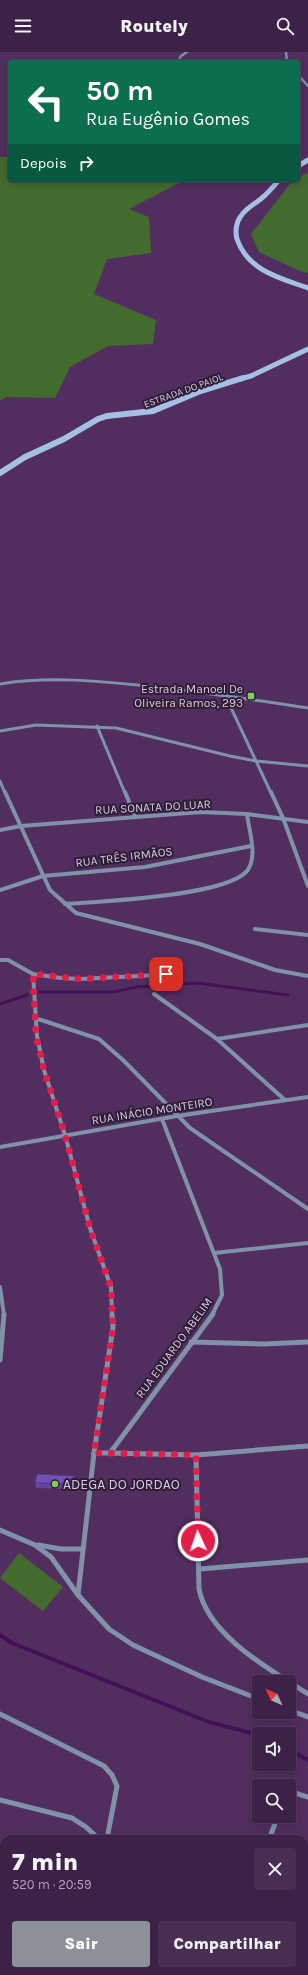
<!DOCTYPE html>
<html lang="pt">
<head>
<meta charset="utf-8">
<style>
  body { margin:0; font-family:Karla,sans-serif; background:#482f52; color:#f1f3f6; height:100vh; display:flex; flex-direction:column; font-size:15px; white-space:nowrap }
  * { box-sizing:border-box; margin:0 }
  p { font-size:13px; color:#ada4b4 }
  .icon { flex:none; width:22px; height:22px; fill:none; stroke:currentColor; stroke-width:2; stroke-linecap:round; stroke-linejoin:round }
  .map { position:relative; flex:1; overflow:hidden }
  .panel { position:absolute; left:0px; top:1783px; width:308px; height:140px; display:flex; flex-direction:column; background:#3d2247; border-radius:12px 12px 0 0; box-shadow:0 2px 10px #0003,0 0 0 1px #563f60 }
  .panel>* { flex:none }
  .banner { position:absolute; left:8px; top:8px; width:292px; height:122px; border-radius:4px; box-shadow:0 2px 10px #0003,0 0 0 1px #563f60; background:#0b6e4f; color:#fff; overflow:hidden }
  .needle { width:26px; rotate:314deg }
  .buttons { position:absolute; left:252px; top:1623px; display:grid; gap:8px }
  .buttons a { display:grid; place-items:center; width:44px; height:44px; border-radius:4px; background:#3d2247; box-shadow:0 2px 10px #0003,0 0 0 1px #563f60; font-size:20px }
  .pin { position:absolute; display:grid; place-items:center; width:34px; height:34px; color:#fff; margin:-17px; border-radius:8px; box-shadow:0 2px 6px #0006 }
  .me { position:absolute; width:44px; margin:-22px; rotate:357deg; stroke-linejoin:round; filter:drop-shadow(0 0 3px #0008) }
  .turn { display:flex; align-items:center; gap:14px; height:84px; padding:0 12px; font-size:18px }
  .turn .icon { width:52px; height:52px; stroke-width:2.5 }
  .turn b { display:block; font-size:28px; line-height:34px }
  .then { display:flex; align-items:center; height:38px; padding:0 12px; background:#0003; gap:8px; font-size:15px }
  .round { display:grid; place-items:center; flex:none; width:42px; height:42px; border-radius:4px; background:#482f52 }
  .summary { display:flex; align-items:center; justify-content:space-between; height:68px; padding:0 12px }
  h1 { font-size:24px; font-weight:800; line-height:30px }
  .button { display:flex; gap:8px; margin-top:auto; padding:8px 12px }
  .button a { flex:1; height:46px; border-radius:4px; background:#8c9099; color:#fff; font-size:16px; font-weight:800; line-height:46px; text-align:center }
  .button a+a { background:#482f52; color:#f1f3f6 }
  header { display:flex; justify-content:space-between; align-items:center; height:52px; padding:0 12px; background:#3d2247; font-size:18px; font-weight:800 }
  .map>svg:first-child { display:block }
  .green { fill:#446b2e }
  .lines { fill:none; stroke-linecap:round; stroke-linejoin:round }
  .stream-far1 { stroke:#451058; stroke-width:3 }
  .stream { stroke:#451058; stroke-width:4 }
  .street-far3 { stroke:#8092aa; stroke-width:2.5 }
  .street-far2 { stroke:#8092aa; stroke-width:3 }
  .street-far1 { stroke:#8092aa; stroke-width:4 }
  .street { stroke:#8092aa; stroke-width:5 }
  .secondary-far1 { stroke:#a4c0e6; stroke-width:5 }
  .secondary { stroke:#a4c0e6; stroke-width:6 }
  .wall { fill:#62459d }
  .shaded-wall { fill:#503880 }
  .building { fill:#7250b7; stroke:#503880 }
  .route { stroke:#e11d48; stroke-width:7; stroke-dasharray:0 12.6 }
  .poi-dot { fill:#80d051; stroke:#2e1e35; stroke-width:1.5 }
  .labels { text-anchor:middle; stroke-width:4; stroke-linejoin:round; paint-order:stroke }
  .far-street-label { font-size:10px; fill:#ddc9e6; stroke:#2e1e35 }
  .poi-label { font-size:12px; fill:#ddc9e6; stroke:#2e1e35; text-anchor:end }
  .street-label { font-size:12px; fill:#ddc9e6; stroke:#2e1e35 }
  .near-poi-label { font-size:14px; fill:#ddc9e6; stroke:#2e1e35; text-anchor:start }
</style>
</head>
<body>
<header><svg class="icon" aria-label="menu" viewBox="0 0 24 24"><path d="M4 6h16M4 12h16M4 18h16"/></svg>Routely<svg class="icon" aria-label="search" viewBox="0 0 24 24"><circle cx="10" cy="10" r="6"/><path d="M15 15l6 6"/></svg></header>
<div class="map">
<svg width="308" height="1923" viewBox="0 0 308 1923">
  <rect width="100%" height="100%" fill="#512e5f"/>
  <!-- green -->
  <g class="green">
    <path d="M0,105h10v23h175l-56,29 20,8 2,36 -44,6 -13,35 62,26 -3,24 -45,2 -38,21 -15,31 -49,-1 -6,4z"/>
    <path d="M308,120v101l-8,-2 -41,-19 -8,-18 39,-50 8,-4v-2z"/>
    <path d="M19,1501l44,34 -20,24 -43,-33z"/>
  </g>
  <g class="lines">
    <!-- stream-far1 -->
    <g class="stream-far1">
      <path d="M37,940h76l23,-5 62,-4 90,12"/>
      <path d="M0,952l27,-9"/>
    </g>
    <!-- stream -->
    <g class="stream">
      <path d="M0,1583l12,8 197,79 50,13"/>
      <path d="M289,1698l19,10"/>
    </g>
    <!-- street-far3 -->
    <g class="street-far3">
      <path d="M286,0l1,10"/>
      <path d="M178,10l3,-6 6,-4"/>
      <path d="M298,23l10,11"/>
    </g>
    <!-- street-far2 -->
    <g class="street-far2">
      <path d="M0,632c49,-8 99,-3 148,2 54,6 107,14 160,22"/>
      <path d="M225,643l46,98"/>
      <path d="M97,674l28,67"/>
      <path d="M0,679l36,-6 80,3 114,28 26,5 52,5"/>
      <path d="M0,729l5,12"/>
    </g>
    <!-- street-far1 -->
    <g class="street-far1">
      <path d="M5,740l45,98 26,23 124,31 75,26 33,6"/>
      <path d="M125,740l10,24"/>
      <path d="M271,740l12,26 25,68"/>
      <path d="M0,778l21,-4 180,-14 46,2 61,8"/>
      <path d="M0,838l43,-14 102,-9 106,-21"/>
      <path d="M65,852c32,-2 170,-8 184,-36 8,-15 0,-37 -2,-54"/>
      <path d="M255,877l53,6"/>
      <path d="M0,908h8l25,14 28,4 19,1 97,-5"/>
      <path d="M33,922l4,62 7,34 21,65 25,93 21,59 1,28"/>
      <path d="M154,942l63,45 68,61"/>
      <path d="M35,966l64,21 25,22 66,67 118,81"/>
      <path d="M217,987l91,-14"/>
      <path d="M162,1067l58,150 2,26 -10,20"/>
      <path d="M0,1095l177,-31 131,-19"/>
      <path d="M214,1201l94,-10"/>
      <path d="M0,1235l4,28"/>
    </g>
    <!-- street -->
    <g class="street">
      <path d="M191,1290l73,2 44,-2"/>
      <path d="M0,1308l4,-46"/>
      <path d="M94,1401h16l103,-139"/>
      <path d="M110,1401l86,2 112,-9"/>
      <path d="M196,1403l3,134c9,47 72,81 109,105"/>
      <path d="M0,1478l35,15 16,12 27,38 31,34 24,16 69,32 57,22"/>
      <path d="M38,1493l23,4h21"/>
      <path d="M200,1517l108,-9"/>
      <path d="M78,1543l16,-142 19,-126 -1,-13"/>
      <path d="M289,1658l19,7"/>
      <path d="M0,1662l104,52 8,9 5,11 -10,53"/>
      <path d="M289,1739l19,6"/>
      <path d="M0,1748l72,18 14,9 13,12"/>
      <path d="M269,1787l9,-23"/>
      <path d="M219,1923l2,-4"/>
    </g>
    <!-- secondary-far1 -->
    <g class="secondary-far1">
      <path d="M298,114l10,-6"/>
      <path d="M279,128c-5,6 -11,13 -17,18 -7,6 -16,10 -21,18 -5,6 -6,16 -4,23 11,32 43,39 71,49"/>
      <path d="M240,327l11,-3 57,-27"/>
    </g>
    <!-- secondary -->
    <path class="secondary" d="M0,421l25,-16 39,-18 34,-20 9,-3 46,-5 45,-19 45,-14"/>
  </g>
  <!-- wall -->
  <path class="wall" d="M74,1428l-1,9 -37,-1 -1,-5z"/>
  <!-- shaded-wall -->
  <path class="shaded-wall" d="M74,1424v4l-1,9v-5z"/>
  <!-- building -->
  <path class="building" d="M37,1422l37,2 -1,8 -38,-1z"/>
  <g class="lines">
    <!-- route -->
    <path class="route" d="M166,922l-86,5 -47,-5 3,62 8,34 21,65 25,93 21,59 2,40 -19,126 102,2 2,86"/>
  </g>
  <!-- markers -->
  <g class="poi-dot">
    <rect x="247" y="640" width="8" height="8" rx="2"/>
    <circle cx="55" cy="1432" r="4"/>
  </g>
  <g class="labels">
    <!-- far-street labels -->
    <g class="far-street-label">
      <text transform="translate(183 338) rotate(-20)" y="4">ESTRADA DO PAIOL</text>
    </g>
    <!-- poi labels -->
    <g class="poi-label">
      <text x="243" y="641">Estrada Manoel De<tspan x="243" dy="14">Oliveira Ramos, 293</tspan></text>
    </g>
    <!-- street labels -->
    <g class="street-label">
      <text transform="translate(153 755) rotate(-3)" y="4">RUA SONATA DO LUAR</text>
      <text transform="translate(124 805) rotate(-7)" y="4">RUA TRÊS IRMÃOS</text>
      <text transform="translate(152 1059) rotate(-9)" y="4">RUA INÁCIO MONTEIRO</text>
      <text transform="translate(174 1296) rotate(-54)" y="4">RUA EDUARDO ABELIM</text>
    </g>
    <!-- near-poi labels -->
    <g class="near-poi-label">
      <text x="63" y="1437">ADEGA DO JORDAO</text>
    </g>
  </g>
</svg>
<div class="buttons">
<a><svg class="needle" viewBox="-14 -14 28 28"><path d="M0-13l5 13h-10z" fill="#e53935"/><path d="M0 13l5-13h-10z" fill="#ada4b4"/></svg></a>
<a><svg class="icon" aria-label="sound" viewBox="0 0 24 24"><path d="M4 9h4l5-4v14l-5-4H4zM17 9q2 3 0 6"/></svg></a>
<a><svg class="icon" aria-label="search" viewBox="0 0 24 24"><circle cx="10" cy="10" r="6"/><path d="M15 15l6 6"/></svg></a>
</div>
<div class="pin" style="left:166px;top:922px;background:#d93025"><svg class="icon" aria-label="arrive" viewBox="0 0 24 24"><path d="M6 21V4h12l-3 4 3 4H6"/></svg></div>
<svg class="me" style="left:198px;top:1489px" viewBox="-20 -20 40 40"><circle r="17" fill="#e11d48" stroke="#fff" stroke-width="3"/><path d="M0-11L8 9 0 5-8 9z" fill="#fff"/></svg>
<div class="banner">
<div class="turn"><svg class="icon" aria-label="left" viewBox="0 0 24 24"><path d="M17 20v-9H6M10 6l-5 5 5 5"/></svg><div><b>50 m</b>Rua Eugênio Gomes</div></div>
<div class="then">Depois<svg class="icon" aria-label="right" viewBox="0 0 24 24"><path d="M7 20v-9h11M14 6l5 5-5 5"/></svg></div>
</div>
<section class="panel">
<div class="summary"><div><h1>7 min</h1><p>520 m · 20:59</p></div><a class="round"><svg class="icon" aria-label="close" viewBox="0 0 24 24"><path d="M6 6l12 12M18 6L6 18"/></svg></a></div>
<div class="button"><a>Sair</a><a>Compartilhar</a></div>
</section>
</div>
</body>
</html>
